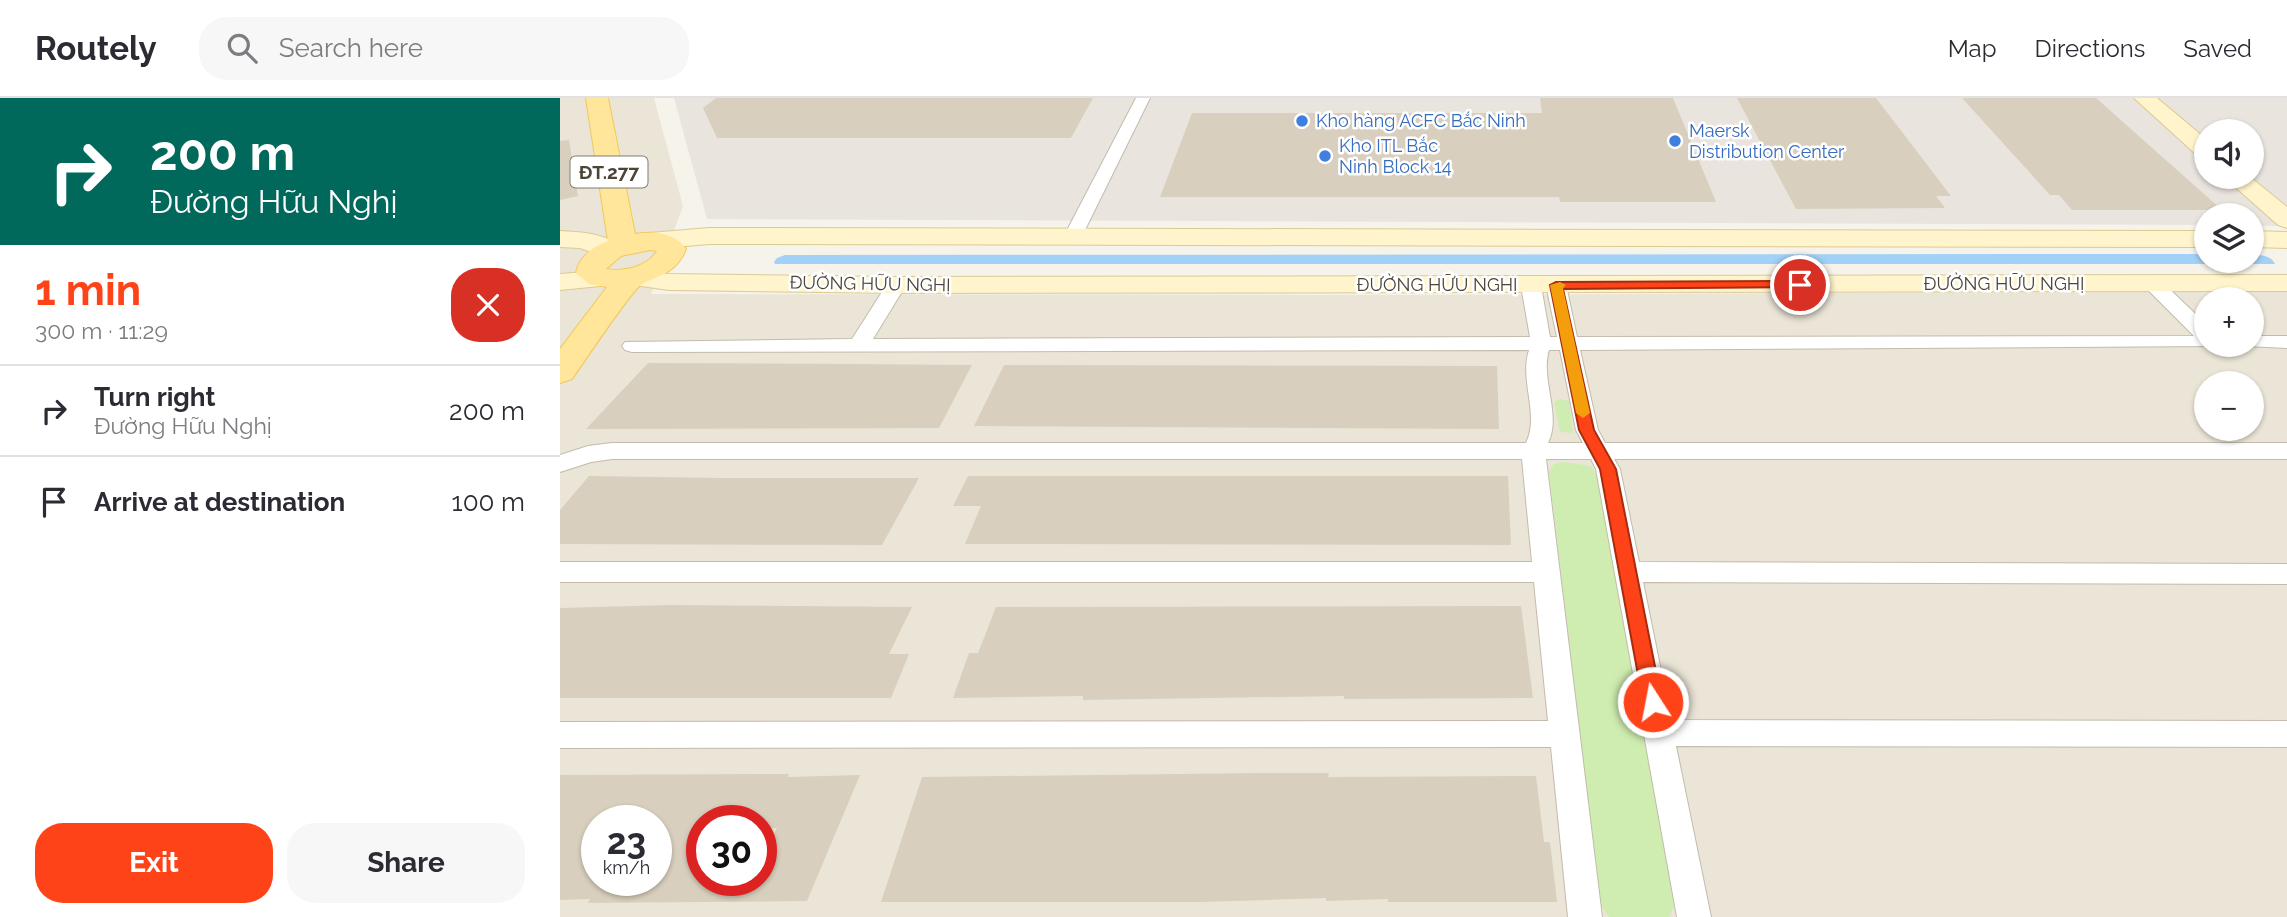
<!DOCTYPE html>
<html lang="en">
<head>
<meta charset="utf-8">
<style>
  body { margin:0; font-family:Raleway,sans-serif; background:#f7f7f7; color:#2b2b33; height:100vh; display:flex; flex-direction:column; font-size:26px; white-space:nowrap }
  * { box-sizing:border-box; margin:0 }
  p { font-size:23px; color:#7c7c81 }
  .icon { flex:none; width:38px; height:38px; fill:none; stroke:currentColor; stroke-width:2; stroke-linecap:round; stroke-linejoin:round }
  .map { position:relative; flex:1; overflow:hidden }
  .sheet { display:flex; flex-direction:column; background:#fff; width:560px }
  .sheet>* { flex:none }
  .guide { background:#00695c; color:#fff; overflow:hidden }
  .buttons { position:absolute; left:1634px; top:21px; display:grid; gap:14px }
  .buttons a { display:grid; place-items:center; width:70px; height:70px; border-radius:50%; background:#fff; box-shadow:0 2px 5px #0004; font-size:35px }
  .speed { position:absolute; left:21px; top:707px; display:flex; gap:14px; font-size:35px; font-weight:700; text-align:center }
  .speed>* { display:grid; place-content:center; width:91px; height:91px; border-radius:50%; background:#fff; box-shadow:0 2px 5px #0004; line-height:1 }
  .speed small { font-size:18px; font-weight:400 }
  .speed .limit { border:10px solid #d22; background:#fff; color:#111 }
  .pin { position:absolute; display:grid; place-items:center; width:60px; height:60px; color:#fff; margin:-30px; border:4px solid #fff; border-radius:50%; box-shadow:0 2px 7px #0007 }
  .me { position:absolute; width:77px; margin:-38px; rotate:349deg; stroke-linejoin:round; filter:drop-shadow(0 0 5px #0008) }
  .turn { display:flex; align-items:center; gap:24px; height:147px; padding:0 35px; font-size:32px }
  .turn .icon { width:91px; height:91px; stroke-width:2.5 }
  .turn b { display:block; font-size:49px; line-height:60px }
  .round { display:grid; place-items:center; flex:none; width:74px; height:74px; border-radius:28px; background:#f7f7f7 }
  .summary { display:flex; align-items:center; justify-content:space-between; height:119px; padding:0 35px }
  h1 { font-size:42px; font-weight:700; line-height:52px; color:#ff4318 }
  .cta { display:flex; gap:14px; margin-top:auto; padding:14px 35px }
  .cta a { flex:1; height:80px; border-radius:28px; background:#ff4318; color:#fff; font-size:28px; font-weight:700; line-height:80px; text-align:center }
  .cta a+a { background:#f7f7f7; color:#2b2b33 }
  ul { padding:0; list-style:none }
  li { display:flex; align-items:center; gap:21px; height:91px; padding:0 35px; border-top:2px solid #e1e1e2 }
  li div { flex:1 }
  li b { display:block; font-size:26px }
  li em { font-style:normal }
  header { display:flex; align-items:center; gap:42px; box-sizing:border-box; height:98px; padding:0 35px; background:#fff; border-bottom:2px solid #e1e1e2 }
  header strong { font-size:33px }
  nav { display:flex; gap:38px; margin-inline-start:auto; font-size:24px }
  .search { width:490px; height:63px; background:#f7f7f7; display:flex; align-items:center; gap:18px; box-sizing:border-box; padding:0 24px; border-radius:28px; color:#7c7c81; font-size:26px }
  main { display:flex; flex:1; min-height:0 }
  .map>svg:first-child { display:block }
  .residential { fill:#ebe5d7; fill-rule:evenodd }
  .industrial { fill:#e9e4de; fill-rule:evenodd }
  .green { fill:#cfedb0 }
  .water { fill:#a2d1f7 }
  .building { fill:#d9cfbe; fill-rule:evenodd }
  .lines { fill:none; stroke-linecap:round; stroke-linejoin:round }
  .street-casing { stroke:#c3bbab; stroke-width:2 }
  .secondary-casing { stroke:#daca96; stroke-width:2 }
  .primary-casing { stroke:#efc95f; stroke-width:2 }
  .street { fill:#fff; fill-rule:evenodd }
  .secondary { fill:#fff4cb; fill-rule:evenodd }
  .primary { fill:#ffe69a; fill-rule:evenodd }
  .route { fill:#ff4318; stroke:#a62c10; stroke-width:2 }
  .slow { fill:#f59e0b }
  .shop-dot { fill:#3f7fe0; stroke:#fff; stroke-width:2.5 }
  .labels { text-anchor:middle; stroke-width:5; stroke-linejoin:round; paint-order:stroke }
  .far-shop-label { font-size:18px; fill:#366cbe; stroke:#fff; text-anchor:start }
  .far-street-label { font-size:18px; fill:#4b4437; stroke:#fff }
  .shield { fill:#fff; stroke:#817c73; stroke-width:2 }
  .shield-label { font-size:19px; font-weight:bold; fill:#4b4437 }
</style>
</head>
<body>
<header>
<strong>Routely</strong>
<div class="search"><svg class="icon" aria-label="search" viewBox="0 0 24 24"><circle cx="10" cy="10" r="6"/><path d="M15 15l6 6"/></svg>Search here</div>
<nav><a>Map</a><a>Directions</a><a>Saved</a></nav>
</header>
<main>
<section class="sheet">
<div class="guide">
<div class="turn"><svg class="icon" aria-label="right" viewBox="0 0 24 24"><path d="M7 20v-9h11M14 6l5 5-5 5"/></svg><div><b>200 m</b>Đường Hữu Nghị</div></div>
</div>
<div class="summary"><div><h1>1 min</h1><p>300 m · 11:29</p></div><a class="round" style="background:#d93025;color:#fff"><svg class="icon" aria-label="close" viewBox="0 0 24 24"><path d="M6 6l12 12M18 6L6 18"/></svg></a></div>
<ul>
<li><svg class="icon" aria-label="right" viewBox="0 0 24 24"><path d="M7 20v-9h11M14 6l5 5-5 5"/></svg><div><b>Turn right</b><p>Đường Hữu Nghị</p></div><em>200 m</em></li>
<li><svg class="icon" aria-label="arrive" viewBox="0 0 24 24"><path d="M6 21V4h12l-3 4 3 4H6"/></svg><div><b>Arrive at destination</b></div><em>100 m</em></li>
</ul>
<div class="cta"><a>Exit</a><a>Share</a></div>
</section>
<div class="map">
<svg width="1727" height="819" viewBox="0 0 1727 819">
  <rect width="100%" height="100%" fill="#f6f3ea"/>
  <!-- residential -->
  <path class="residential" d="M0,0h94l29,108 -32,88 744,1 892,-4v626h-1727zM1647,201h45v46h-45zM1647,285h45v46h-45zM37,723h59v59h-59zM142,723h59v59h-59z"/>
  <!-- industrial -->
  <path class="industrial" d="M114,0h1613v128h-35v-11h-45v10l-1500,-6zM1647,33h45v46h-45z"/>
  <!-- green -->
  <g class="green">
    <path d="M999,301l10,2 4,32 -13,-1 -6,-30z"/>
    <path d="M1004,364l27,4 8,15 73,405 2,21 -5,10h-60l-9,-13 -50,-423 -1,-10 5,-7z"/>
  </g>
  <!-- water -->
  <path class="water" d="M1647,156v7h45v-6c9,0 19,0 23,9h-1500l-1,-2 3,-4 8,-3z"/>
  <!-- building -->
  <g class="building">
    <path d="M156,0h377l-22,40h-354l-14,-30z"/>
    <path d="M980,0h133l43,104h-156l-1,-5h-399l32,-84h350z"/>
    <path d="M1177,0h139l75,98h-15l9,12 -149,1z"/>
    <path d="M1402,0h134l126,112h-150l-13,-15h-9z"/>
    <path d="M9,42l9,56 -18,4v-59z"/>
    <path d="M88,265l206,1 118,1 -33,63 -353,1z"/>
    <path d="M444,267l493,1 2,63 -525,-3z"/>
    <path d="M29,378l132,2h198l-37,67 -322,-1v-34z"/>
    <path d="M408,378h540l3,69 -546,-1 16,-38h-28z"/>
    <path d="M110,507l242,2 -23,47h20l-18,44h-331v-90z"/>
    <path d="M961,508l12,92 -189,1v-3l-261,4v-4l-130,2 16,-45h9l18,-46z"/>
    <path d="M702,675h67l-1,4 208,-1 8,66h6l7,60h-169v-3l-62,2v-3l-124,4h-321l41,-125z"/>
    <path d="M229,676l-1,3 72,-2 -53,126 -219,2 2,-4 -30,1v-125zM37,723h59v59h-59zM142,723h59v7h16l-16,34v18h-59z"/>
  </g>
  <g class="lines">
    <defs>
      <g id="street">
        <path d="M576,0h14l-69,140 -9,5 -6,-1 -3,-4z"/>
        <path d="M1593,180l7,2 47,45v20l7,1 -634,4 18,80 7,13h682v16h-673l6,10 19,93 648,2v20l-644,-2 28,138 616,1v26l-611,-1 35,171h-34l-81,-448 -5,-10h-45l56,458h-34l-17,-170 -991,1v-26l988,-1 -14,-139h-974v-20h972l-10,-103h-910l-21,3 -31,10v-17l28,-9 24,-3h914c14,-28 -7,-63 3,-93l-897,2 -7,-2 -3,-4 3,-4 227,-3 37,-58 7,-2 10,6 -33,54 657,-2 -9,-51 10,-6 10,6 9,51h7l-11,-52 10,-6 10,6 11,52 617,-1 -48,-48 -3,-4zM989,252h11l16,80 7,13h-35c14,-29 -8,-63 1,-93z"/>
        <path d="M1692,238h35v12l-42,-2 7,-1z"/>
      </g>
      <g id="secondary">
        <path d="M1574,0h23l50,42v19l-8,-2z"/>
        <path d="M1664,79h26l37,30v21l-9,-3z"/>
        <path d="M149,130l1498,3v16l-1498,-3 -59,5 -9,-3 -4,-5 4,-5 9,-3z"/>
        <path d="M0,133c20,1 51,2 63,20l-4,6 -9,2 -30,-11 -20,-1z"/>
        <path d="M1692,133l35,1v16l-35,-1z"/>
        <path d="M70,171l39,5 227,3 1391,-2v16l-1391,2 -227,-3 -49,-7 -4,-6 4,-6z"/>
        <path d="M40,173l10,2 4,6 -4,6 -50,5v-16z"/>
      </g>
      <path id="primary" d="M26,0h22l27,136c19,-3 40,-2 51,15 -9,23 -24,25 -44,35 -9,4 -60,81 -70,95l-12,4v-34l47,-62 -18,-3 -13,-11c3,-17 17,-26 32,-32zM90,152l7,1c-10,16 -33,21 -51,18l15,-13z"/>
    </defs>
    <!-- street casing -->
    <use href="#street" class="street-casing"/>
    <!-- secondary casing -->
    <use href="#secondary" class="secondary-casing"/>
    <!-- primary casing -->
    <use href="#primary" class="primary-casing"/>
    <!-- street -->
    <use href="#street" class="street"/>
    <!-- secondary -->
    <use href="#secondary" class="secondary"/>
    <!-- primary -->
    <use href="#primary" class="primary"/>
  </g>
  <!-- route -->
  <path class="route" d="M1240,183l5,1v5l-242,2 31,141 22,39 46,233 -2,6 -7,3 -7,-3 -3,-6 -43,-233 -21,-39 -29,-145 6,-3z"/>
  <!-- slow -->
  <path class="slow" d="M1000,184l6,3 -3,3 27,125 -7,5 -7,-5 -26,-128z"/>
  <!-- markers -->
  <g class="shop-dot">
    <circle cx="742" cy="23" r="7"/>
    <circle cx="1115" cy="43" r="7"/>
    <circle cx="765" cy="58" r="7"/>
  </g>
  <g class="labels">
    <!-- far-shop labels -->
    <g class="far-shop-label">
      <text x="756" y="29">Kho hàng ACFC Bắc Ninh</text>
      <text x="1129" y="39">Maersk<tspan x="1129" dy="21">Distribution Center</tspan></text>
      <text x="779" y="54">Kho ITL Bắc<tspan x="779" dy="21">Ninh Block 14</tspan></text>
    </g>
    <!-- far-street labels -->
    <g class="far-street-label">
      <text transform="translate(310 186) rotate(1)" y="6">ĐƯỜNG HỮU NGHỊ</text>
      <text x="1444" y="192">ĐƯỜNG HỮU NGHỊ</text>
      <text x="877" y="193">ĐƯỜNG HỮU NGHỊ</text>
    </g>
    <!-- shield labels -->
    <rect class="shield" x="10.5" y="58.5" width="77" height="31" rx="5"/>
    <g class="shield-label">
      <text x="49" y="81">ĐT.277</text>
    </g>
  </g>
</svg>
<div class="buttons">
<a><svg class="icon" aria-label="sound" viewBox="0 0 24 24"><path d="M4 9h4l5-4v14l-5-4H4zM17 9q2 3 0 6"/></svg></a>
<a><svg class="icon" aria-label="layers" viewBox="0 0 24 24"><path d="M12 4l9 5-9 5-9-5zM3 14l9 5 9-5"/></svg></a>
<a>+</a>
<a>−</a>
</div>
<div class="speed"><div>23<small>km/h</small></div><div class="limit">30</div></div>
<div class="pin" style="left:1240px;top:187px;background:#d93025"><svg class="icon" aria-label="arrive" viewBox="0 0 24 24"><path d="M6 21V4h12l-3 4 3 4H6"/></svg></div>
<svg class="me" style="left:1093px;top:604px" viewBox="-20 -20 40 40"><circle r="17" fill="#ff4318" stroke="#fff" stroke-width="3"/><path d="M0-11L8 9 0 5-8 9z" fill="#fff"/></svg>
</div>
</main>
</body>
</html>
